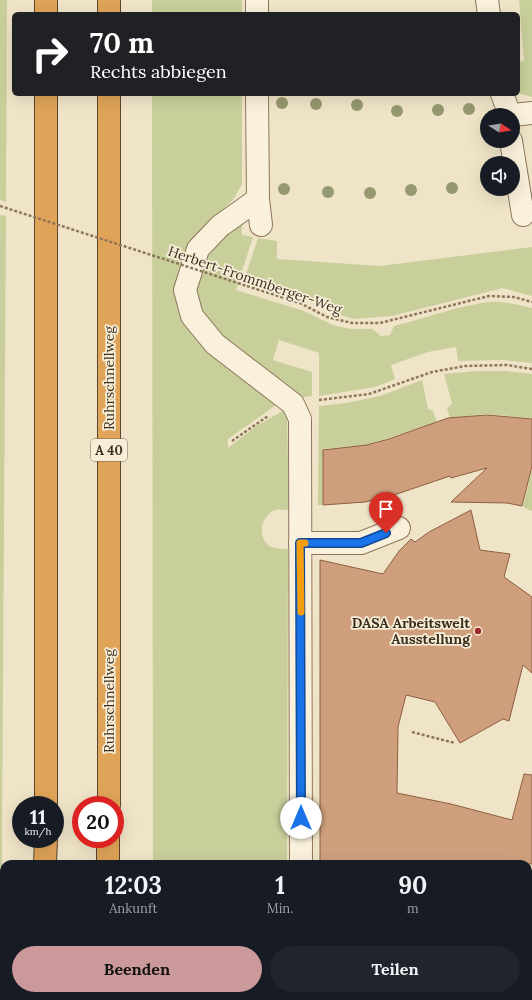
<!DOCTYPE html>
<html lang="de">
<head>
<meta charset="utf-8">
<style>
  body { margin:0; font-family:Lora,serif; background:#20242c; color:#f1f3f6; height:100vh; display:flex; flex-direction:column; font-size:15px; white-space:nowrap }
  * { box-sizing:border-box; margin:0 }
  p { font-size:13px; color:#9ea1a6 }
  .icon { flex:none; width:22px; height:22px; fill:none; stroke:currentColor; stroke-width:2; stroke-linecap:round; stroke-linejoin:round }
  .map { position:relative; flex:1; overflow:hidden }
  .drawer { position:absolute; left:0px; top:860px; width:532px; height:140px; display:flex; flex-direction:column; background:#171b24; border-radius:12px 12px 0 0; box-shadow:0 4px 16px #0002 }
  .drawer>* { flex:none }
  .top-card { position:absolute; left:12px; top:12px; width:508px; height:84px; border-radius:6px; box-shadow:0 4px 16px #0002; background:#202124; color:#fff; overflow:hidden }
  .needle { width:26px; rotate:102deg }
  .buttons { position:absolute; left:480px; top:108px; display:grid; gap:8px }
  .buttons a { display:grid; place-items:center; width:40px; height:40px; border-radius:50%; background:#171b24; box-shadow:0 4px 16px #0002; font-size:20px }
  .speed { position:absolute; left:12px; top:796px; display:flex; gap:8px; font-size:20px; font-weight:700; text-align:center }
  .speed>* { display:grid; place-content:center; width:52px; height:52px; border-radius:50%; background:#171b24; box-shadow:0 4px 16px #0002; line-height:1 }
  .speed small { font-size:10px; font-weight:400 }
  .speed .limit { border:6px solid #d22; background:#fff; color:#111 }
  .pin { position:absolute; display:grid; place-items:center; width:34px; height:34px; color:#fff; margin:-41px -17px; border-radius:50% 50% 50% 0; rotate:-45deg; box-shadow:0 0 4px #0007 }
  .pin .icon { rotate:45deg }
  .me { position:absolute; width:44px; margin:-22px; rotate:0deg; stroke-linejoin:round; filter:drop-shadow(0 0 3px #0008) }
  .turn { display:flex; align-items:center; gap:14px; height:84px; padding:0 12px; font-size:18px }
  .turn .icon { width:52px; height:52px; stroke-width:2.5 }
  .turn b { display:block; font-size:28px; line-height:34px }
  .eta { display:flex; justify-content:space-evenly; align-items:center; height:68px; text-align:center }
  .eta b { font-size:24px; font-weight:700; line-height:28px }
  .button { display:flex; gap:8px; margin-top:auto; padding:8px 12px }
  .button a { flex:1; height:46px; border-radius:24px; background:#cc999b; color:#111; font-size:16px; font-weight:700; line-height:46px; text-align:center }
  .button a+a { background:#20242c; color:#f1f3f6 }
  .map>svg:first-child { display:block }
  .green { fill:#c9cf9b }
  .building { fill:#cf9f7d; stroke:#8d5f41 }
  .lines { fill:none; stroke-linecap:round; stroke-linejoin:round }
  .minor-casing { stroke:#8d765c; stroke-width:24 }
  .highway-casing { stroke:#5b4430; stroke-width:24 }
  .path { stroke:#8d765c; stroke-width:2.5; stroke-dasharray:3 2; stroke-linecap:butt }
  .minor { stroke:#faf1dc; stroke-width:22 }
  .highway { stroke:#e0a458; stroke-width:22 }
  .path-bridge { stroke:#8d765c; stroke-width:2.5; stroke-dasharray:3 2; stroke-linecap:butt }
  .tree { fill:#96986f }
  .route-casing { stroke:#114b97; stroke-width:10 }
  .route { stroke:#1a73e8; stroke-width:7 }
  .slow { stroke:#f59e0b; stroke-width:7 }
  .poi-dot { fill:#9e2a2b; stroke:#f7eed8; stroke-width:1.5 }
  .labels { text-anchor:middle; stroke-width:3.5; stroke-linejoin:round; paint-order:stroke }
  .shield { fill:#f7eed8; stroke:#756857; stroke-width:1 }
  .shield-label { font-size:13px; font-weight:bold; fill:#3d2e20 }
  .street-label { font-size:14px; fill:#3d2e20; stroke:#f7eed8 }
  .poi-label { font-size:14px; font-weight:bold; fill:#3d2e20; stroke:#f7eed8; text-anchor:end }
</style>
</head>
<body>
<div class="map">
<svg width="532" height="1000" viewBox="0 0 532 1000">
  <rect width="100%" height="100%" fill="#f0e4c8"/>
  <!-- green -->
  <g class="green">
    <path d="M0,0h7l-1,202 -6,-2z"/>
    <rect x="152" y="0" width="90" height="14"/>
    <path d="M519,0h13v97l-14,-4v-31l6,-1z"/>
    <path d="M152,94h90v90l-9,16 -40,37 -18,50 104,116 -51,36v9l27,-21 29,-17 3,4 2,96c-4,0 -9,-1 -13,0 -14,4 -19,24 -9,34 5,5 14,5 21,5l-1,315h-134z"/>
    <path d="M0,215l6,1 -5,784h-1z"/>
    <path d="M242,221v14l11,2 -17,53 68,21 29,14 17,4h22l9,7 9,-1 4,-9c29,-7 67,-21 96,-24 14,-1 28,3 42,6v55l-28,-3 -46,1 -2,-14 -28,5 -37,13 4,14 -20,8 -56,9v-43l-40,-13 -6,20 39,12v24l-14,2 -81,-62 -21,-32 1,-27 14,-32z"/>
    <path d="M258,238l19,3v18l103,7 152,-19v49l-29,-8 -111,28 -38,3 -14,-4 -54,-24 -41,-14z"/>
    <path d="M475,371h31l26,3v44l-46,-4 -36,4 -3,-10 5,-4 -8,-30z"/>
    <path d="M422,380l6,29 5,2 4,11 -70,23 -44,4v56h-5l1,-99 27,-3 34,-7z"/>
    <path d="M532,469v42l-9,-4z"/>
    <path d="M152,996h121l1,4h-122z"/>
  </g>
  <!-- building -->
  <g class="building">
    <path d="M487,415l45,4v47l-10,40 -15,-3 -56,-1 36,-34 -36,10 -1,-2 -59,20 -26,6 -42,3v-55l44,-5 22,-6 59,-21z"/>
    <path d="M471,510l9,40 30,4 -6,23 28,20v76l-9,-8 -14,56 -6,-2 -43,24 -25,-41 -29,-7 -8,32 -1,66 54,11 61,16 12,-46 8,1v89h-212v-304l63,14 16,-23 12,-12 4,3 14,-10z"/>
  </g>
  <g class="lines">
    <defs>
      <g id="minor">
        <path d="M487,0l2,14"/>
        <path d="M257,14v-14"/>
        <path d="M257,94l1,105 3,26"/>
        <path d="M502,94l8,21"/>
        <path d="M513,115l19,-2"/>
        <path d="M511,141l12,74"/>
        <path d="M258,199l-38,27 -22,23 -13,41 7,26 23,28 78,60 7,15 1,445"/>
        <path d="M300,543h61l38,-15"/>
        <path d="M288,996l2,4"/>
      </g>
      <g id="highway">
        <path d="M109,0v14"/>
        <path d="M46,14v-14"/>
        <path d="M46,805v-711"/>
        <path d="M109,805v-711"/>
        <path d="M45,864l1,-25"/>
        <path d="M108,864v-25"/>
        <path d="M44,1000v-4"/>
        <path d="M108,1000v-4"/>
      </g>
    </defs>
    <!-- minor casing -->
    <use href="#minor" class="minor-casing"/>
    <!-- highway casing -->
    <use href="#highway" class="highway-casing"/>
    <!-- path -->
    <g class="path">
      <path d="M247,286l53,17 27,14 25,6h28l109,-27 25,1 18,5"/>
      <path d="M319,400l50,-6 63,-22 33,-6 42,-1 25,4"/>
      <path d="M232,441l36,-25"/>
      <path d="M412,732l43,11"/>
    </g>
    <!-- minor -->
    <use href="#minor" class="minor"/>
    <!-- highway -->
    <use href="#highway" class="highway"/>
    <!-- path-bridge -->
    <path class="path-bridge" d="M0,206l247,80"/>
  </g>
  <!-- trees -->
  <g class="tree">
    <circle cx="282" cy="103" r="6"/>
    <circle cx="316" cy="104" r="6"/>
    <circle cx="357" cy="105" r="6"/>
    <circle cx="469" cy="109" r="6"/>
    <circle cx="438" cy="110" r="6"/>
    <circle cx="397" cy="111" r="6"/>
    <circle cx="452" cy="188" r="6"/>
    <circle cx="284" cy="189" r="6"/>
    <circle cx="411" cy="190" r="6"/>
    <circle cx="328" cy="192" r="6"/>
    <circle cx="370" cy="193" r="6"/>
  </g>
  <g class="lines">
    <defs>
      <path id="route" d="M301,818l-1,-275h61l25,-10"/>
    </defs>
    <!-- route casing -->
    <use href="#route" class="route-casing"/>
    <!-- route -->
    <use href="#route" class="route"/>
    <!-- slow -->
    <path class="slow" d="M301,612l-1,-69h5"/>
  </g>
  <!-- markers -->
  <circle class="poi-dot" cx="478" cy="631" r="4"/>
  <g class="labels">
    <!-- shield labels -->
    <rect class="shield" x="91" y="439" width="36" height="22" rx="3"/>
    <g class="shield-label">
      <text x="109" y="455">A 40</text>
    </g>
    <!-- street labels -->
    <g class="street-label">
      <text transform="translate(255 280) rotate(19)" y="5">Herbert-Frommberger-Weg</text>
      <text transform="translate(109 378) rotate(-90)" y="5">Ruhrschnellweg</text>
      <text transform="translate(109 701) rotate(-90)" y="5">Ruhrschnellweg</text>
    </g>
    <!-- poi labels -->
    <g class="poi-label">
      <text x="470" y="628">DASA Arbeitswelt<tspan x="470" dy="16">Ausstellung</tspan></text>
    </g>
  </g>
</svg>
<div class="buttons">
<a><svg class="needle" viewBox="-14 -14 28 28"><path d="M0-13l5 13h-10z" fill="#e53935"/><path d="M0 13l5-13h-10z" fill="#9ea1a6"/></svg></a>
<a><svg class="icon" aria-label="sound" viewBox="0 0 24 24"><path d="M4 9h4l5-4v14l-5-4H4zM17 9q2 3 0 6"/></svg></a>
</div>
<div class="speed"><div>11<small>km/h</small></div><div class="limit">20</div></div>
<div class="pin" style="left:386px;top:533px;background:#d93025"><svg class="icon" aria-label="arrive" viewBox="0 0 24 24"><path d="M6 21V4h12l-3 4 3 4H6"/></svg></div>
<svg class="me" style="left:301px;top:818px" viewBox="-20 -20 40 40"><circle r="19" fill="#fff"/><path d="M0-13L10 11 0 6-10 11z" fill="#1a73e8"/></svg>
<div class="top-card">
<div class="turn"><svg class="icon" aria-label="right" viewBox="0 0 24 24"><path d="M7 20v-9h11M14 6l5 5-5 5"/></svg><div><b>70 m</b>Rechts abbiegen</div></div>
</div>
<section class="drawer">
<div class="eta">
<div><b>12:03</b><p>Ankunft</p></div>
<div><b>1</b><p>Min.</p></div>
<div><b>90</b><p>m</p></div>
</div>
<div class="button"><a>Beenden</a><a>Teilen</a></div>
</section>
</div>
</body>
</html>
